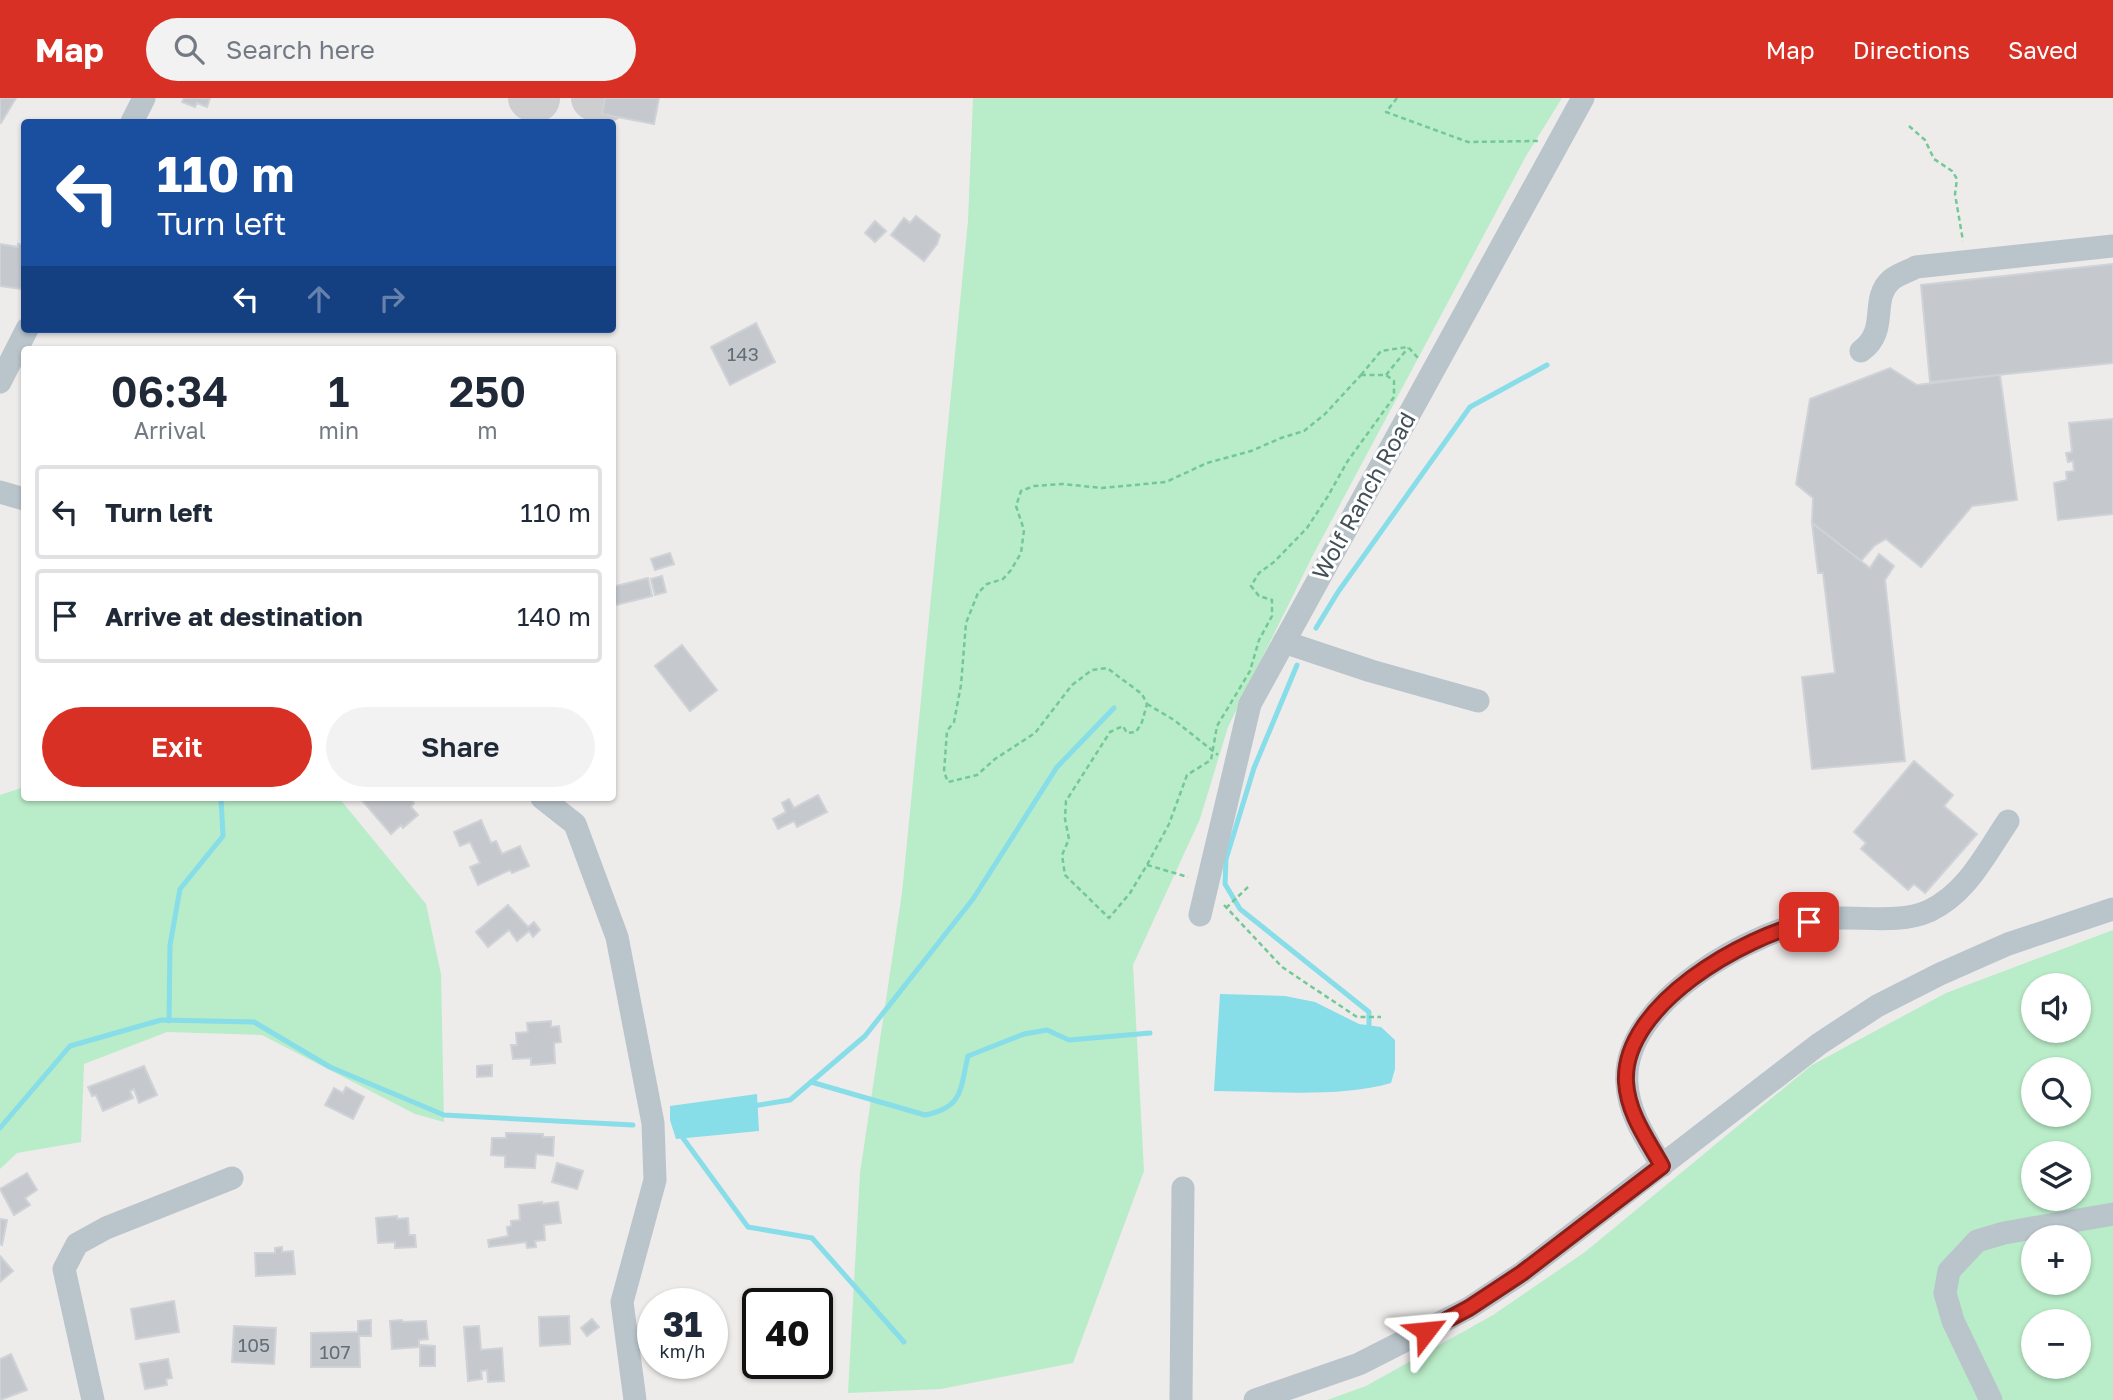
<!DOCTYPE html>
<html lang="en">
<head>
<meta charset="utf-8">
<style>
  body { margin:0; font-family:"Golos Text",sans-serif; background:#f2f2f3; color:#1f2937; height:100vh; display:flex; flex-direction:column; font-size:26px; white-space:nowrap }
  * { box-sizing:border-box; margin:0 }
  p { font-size:23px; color:#747a83 }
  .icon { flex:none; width:38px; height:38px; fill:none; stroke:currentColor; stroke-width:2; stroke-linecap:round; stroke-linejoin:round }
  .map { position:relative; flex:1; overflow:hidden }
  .sheet { position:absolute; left:21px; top:248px; width:595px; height:455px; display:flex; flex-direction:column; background:#fff; border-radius:7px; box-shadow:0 2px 5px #0004 }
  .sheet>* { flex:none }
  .guide { position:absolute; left:21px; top:21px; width:595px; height:214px; border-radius:7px; box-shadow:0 2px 5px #0004; background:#1a4fa0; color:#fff; overflow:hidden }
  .controls { position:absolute; left:2021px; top:875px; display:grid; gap:14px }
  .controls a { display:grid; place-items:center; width:70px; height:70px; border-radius:50%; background:#fff; box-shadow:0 2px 5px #0004; font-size:35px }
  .speed { position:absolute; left:637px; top:1190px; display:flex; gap:14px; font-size:35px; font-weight:700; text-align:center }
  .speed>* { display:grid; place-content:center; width:91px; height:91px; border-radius:50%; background:#fff; box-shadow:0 2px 5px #0004; line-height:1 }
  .speed small { font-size:18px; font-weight:400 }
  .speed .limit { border:4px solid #111; border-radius:10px; background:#fff; color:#111 }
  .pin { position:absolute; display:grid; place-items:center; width:60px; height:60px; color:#fff; margin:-30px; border-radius:14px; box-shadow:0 4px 10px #0006 }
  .me { position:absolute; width:77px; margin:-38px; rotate:61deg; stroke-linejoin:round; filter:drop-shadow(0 0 5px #0008) }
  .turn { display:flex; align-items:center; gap:24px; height:147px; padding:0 21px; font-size:32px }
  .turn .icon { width:91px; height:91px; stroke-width:2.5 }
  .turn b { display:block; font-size:49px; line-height:60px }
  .lanes { display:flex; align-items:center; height:66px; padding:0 21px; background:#0003; justify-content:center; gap:35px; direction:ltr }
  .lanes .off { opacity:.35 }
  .eta { display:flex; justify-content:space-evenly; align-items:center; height:119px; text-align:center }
  .eta b { font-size:42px; font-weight:600; line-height:49px }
  .cta { display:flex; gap:14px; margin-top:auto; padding:14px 21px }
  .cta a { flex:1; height:80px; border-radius:42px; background:#d93025; color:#fff; font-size:28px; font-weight:600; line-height:80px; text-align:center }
  .cta a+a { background:#f2f2f3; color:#1f2937 }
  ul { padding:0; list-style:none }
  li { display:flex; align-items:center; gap:21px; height:94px; margin:0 14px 10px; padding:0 7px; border:4px solid #e0e1e3; border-radius:7px }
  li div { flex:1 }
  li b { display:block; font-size:26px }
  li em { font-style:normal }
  header { display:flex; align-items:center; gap:42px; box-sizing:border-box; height:98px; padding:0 35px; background:#d93025; color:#fff }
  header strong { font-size:33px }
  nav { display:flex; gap:38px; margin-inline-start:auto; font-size:24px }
  .search { width:490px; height:63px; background:#f2f2f3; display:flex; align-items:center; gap:18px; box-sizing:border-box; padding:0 24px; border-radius:38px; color:#747a83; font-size:26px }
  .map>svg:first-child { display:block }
  .green { fill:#b9ecc8; fill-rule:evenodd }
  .water { fill:#87dde8 }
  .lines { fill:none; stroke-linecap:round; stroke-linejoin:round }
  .stream { stroke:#87dde8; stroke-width:5 }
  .taxiway { stroke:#ceced0; stroke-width:46 }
  .building { fill:#c5c9ce; stroke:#cfd2d7; stroke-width:2 }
  .path { stroke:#72c996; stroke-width:2.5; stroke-dasharray:5 3.5; stroke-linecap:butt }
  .minor { stroke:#b9c4cb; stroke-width:23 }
  .route-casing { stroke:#8d1f18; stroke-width:18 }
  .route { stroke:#d93025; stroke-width:12 }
  .labels { text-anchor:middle; stroke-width:6; stroke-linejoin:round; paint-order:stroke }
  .number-label { font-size:19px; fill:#646e76 }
  .street-label { font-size:23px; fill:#445058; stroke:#fff }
</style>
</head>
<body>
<header>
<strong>Map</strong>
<div class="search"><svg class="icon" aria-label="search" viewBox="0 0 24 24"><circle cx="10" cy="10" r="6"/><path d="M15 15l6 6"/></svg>Search here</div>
<nav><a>Map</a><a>Directions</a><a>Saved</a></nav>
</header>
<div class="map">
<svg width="2113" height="1302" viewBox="0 0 2113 1302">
  <rect width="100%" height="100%" fill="#eeebeb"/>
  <!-- green -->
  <g class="green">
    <path d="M973,0h589l-36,58 -214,401 -84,170 -28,92 -67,146 11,206 -71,192 -132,26 -93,4 12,-220 42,-280 66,-672z"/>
    <path d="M24,689v11h315l87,106 15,70 3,148 -29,-8 -153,-79 -95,-3 -83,32 -3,78 -64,11 -17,16v-374z"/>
    <path d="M2113,832v470h-786l39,-14 127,-71 92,-63 227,-187 134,-72zM2034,887h45v46h-45zM2034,971h45v46h-45zM2034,1055h45v46h-45zM2034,1139h45v46h-45zM2034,1223h45v46h-45z"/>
  </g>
  <!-- water -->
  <g class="water">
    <path d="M1220,896l65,2 30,6 44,22 22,3 14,13v29l-4,14c-52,15 -123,8 -177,8z"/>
    <path d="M757,996l2,37 -83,8 -6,-19v-14z"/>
  </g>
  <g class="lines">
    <!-- stream -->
    <g class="stream">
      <path d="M1316,530l22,-36 132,-185 77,-42"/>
      <path d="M1297,567l-43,103 -28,91 -1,25 15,25 129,103v20"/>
      <path d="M169,923l1,-76 10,-56 43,-53 -2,-38"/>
      <path d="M811,984l114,33c39,-8 35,-26 43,-59l56,-22 23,-4 22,10 81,-7"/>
      <path d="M753,1008l37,-6 75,-64 108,-137 84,-132 57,-59"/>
      <path d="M0,1030l70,-82 91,-26 93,2 76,45 114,48 189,10"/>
      <path d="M680,1036l68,93 64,11 92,104"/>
    </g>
    <!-- taxiway -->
    <g class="taxiway">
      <path d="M531,0l6,1"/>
      <path d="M594,0l11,2"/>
    </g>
  </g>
  <!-- building -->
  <g class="building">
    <path d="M0,0h16l-15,25 -1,-1z"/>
    <path d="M184,0h26l-3,9 -10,-4 -2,4 -13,-5z"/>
    <path d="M605,0h54l-5,26 -52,-10z"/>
    <path d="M916,118l24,19 -3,9 -13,17 -33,-26 13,-17 6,5z"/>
    <path d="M875,123l11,10 -11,11 -10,-9z"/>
    <path d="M0,146l18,3v-3l6,1v31l-3,13 -21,-3z"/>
    <path d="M2113,166v99l-183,19 -9,-97z"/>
    <path d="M756,225l19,39 -45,23 -19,-38z"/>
    <path d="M1890,270l27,17 83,-10 17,125 -45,6 -51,61 -35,-28 -12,7 -13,15 -49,-38 1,-25 -17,-14 14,-85z"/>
    <path d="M2113,321v95l-55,6 -4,-37 13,-3 -1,-8 8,-1 -1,-10 -5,1 -2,-9 6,-1 -3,-29z"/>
    <path d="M1812,425l58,45 9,-14 15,12 -9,14 20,181 -93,8 -10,-92 33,-4 -12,-100h-5z"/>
    <path d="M670,455l4,11 -19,6 -4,-11z"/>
    <path d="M662,478l4,16 -11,3 -4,-16z"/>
    <path d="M648,480l4,18 -40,10v-19z"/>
    <path d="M682,547l35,45 -27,21 -35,-45z"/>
    <path d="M1914,663l39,34 -9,11 33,28 -52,59 -11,-9 -6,6 -47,-41 5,-6 -12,-11z"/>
    <path d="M818,697l9,17 -30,15 -3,-6 -16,8 -5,-10 13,-7 -4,-9 7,-4 5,9z"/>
    <path d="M360,700h50l4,5 -3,4 7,8 -15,13 -2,-3 -10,9z"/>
    <path d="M481,722l10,23 5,-2 6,13 18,-8 9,20 -17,7 -2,-3 -32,15 -8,-18 10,-4 -10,-21 -10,4 -6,-14z"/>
    <path d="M508,807l20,22 6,-5 6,8 -7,7 -4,-6 -12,10 -8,-11 -21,17 -12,-15z"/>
    <path d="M551,923v6l8,-1 2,16 -7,1 1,20 -24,2v-7l-18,1 -2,-14h6l-1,-12 12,-1 -1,-9z"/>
    <path d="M492,967v11l-15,1v-11z"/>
    <path d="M144,968l13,29 -18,8 -5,-14 -4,2 3,7 -30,13 -7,-16 -4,1 -4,-9z"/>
    <path d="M346,989l18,10 -11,22 -28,-14 9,-17 9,5z"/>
    <path d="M506,1035l37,1v3h11l-1,19 -17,-2 -1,14 -30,-1v-11l-14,-1 1,-17h14z"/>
    <path d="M557,1065l26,8 -6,18 -25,-7z"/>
    <path d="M27,1075l10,17 -12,8 5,7 -16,10 -14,-26z"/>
    <path d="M542,1104v2l16,-2 3,21 -17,2 1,15 -10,1 1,6 -9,1 -1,-6 -37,5 -1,-7 20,-4 -1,-9 4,-1v-5l9,-1 -1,-15z"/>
    <path d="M397,1118v3l11,-1 1,17h6l1,12 -21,1v-6l-17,1 -2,-25z"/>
    <path d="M0,1121l7,1 -5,25 -2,-1z"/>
    <path d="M282,1149v5l11,-1 2,23 -39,2 -1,-23h20v-5z"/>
    <path d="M0,1158l13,15 -13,11z"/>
    <path d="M174,1203l5,31 -43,7 -5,-30z"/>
    <path d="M569,1218l1,28 -30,2 -1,-29z"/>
    <path d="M592,1221l7,8 -12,9 -6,-8z"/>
    <path d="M371,1222v16h-12l1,31h-49v-34l47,-1v-11z"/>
    <path d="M402,1222v2l24,-1 2,18 -9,1v7l-27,2 -2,-28z"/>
    <path d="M234,1228l42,2 -2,36 -42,-2z"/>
    <path d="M479,1228l2,24 21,-2 2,33 -16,1 -1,-12 -6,1 1,8 -14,2 -4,-54z"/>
    <path d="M420,1247l15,1v20h-15z"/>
    <path d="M11,1256l16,36 -27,10v-41z"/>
    <path d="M168,1261l4,19 -6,1 1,6 -22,4 -5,-25z"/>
  </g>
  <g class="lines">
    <!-- path -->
    <g class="path">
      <path d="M1397,0l-11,14 82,30 70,-1"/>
      <path d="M1909,28l16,14 9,19 18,12 5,8 -2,15 8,47"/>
      <path d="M1361,277h25l8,6v16l-47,65 -19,34 -21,32 -33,34 -15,11 -8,13 8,10 13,4v16l-13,24 -9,31 -33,55 -6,34 -24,15 -18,49 -22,41 -17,28 -21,25 -44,-43 -3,-20 7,-16 -4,-20 1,-18 44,-69 13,-6 4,7 9,-1 6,-10 5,-18 -5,-10 -35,-26 -15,2 -20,15 -37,48 -40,26 -18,16 -29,7 -4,-10 3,-41 7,-9 7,-37 5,-62 12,-30 9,-9 16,-5 8,-9 10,-17 3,-23 -8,-24 5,-15 13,-5 29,-2 39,4 64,-6 41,-19 44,-12 30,-13 23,-7 21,-17z"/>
      <path d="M1361,277l20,-24 27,-4 10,11"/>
      <path d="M1386,277l22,-27"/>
      <path d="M1147,606l27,16 44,35"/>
      <path d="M1147,767l41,12"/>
      <path d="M1224,807l58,62 75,50h24"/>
      <path d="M1226,810l22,-21"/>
    </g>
    <!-- minor -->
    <g class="minor">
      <path d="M132,24l12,-24"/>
      <path d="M1861,253c29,-21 8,-51 30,-71 6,-5 18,-9 25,-13l197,-21"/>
      <path d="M0,284l27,-53"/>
      <path d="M0,394l24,7"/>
      <path d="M1284,544l87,29 107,30"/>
      <path d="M542,700l33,26 42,113 36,186 2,57 -33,122 13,98"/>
      <path d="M1200,817l50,-211 333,-606"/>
      <path d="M1662,1068c-15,-26 -33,-51 -35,-82 -7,-81 127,-156 197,-165 33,-4 73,6 105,-8 38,-18 56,-56 79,-90"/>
      <path d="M93,1302l-29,-131 13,-25 29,-16 126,-50"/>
      <path d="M1181,1302l2,-212"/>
      <path d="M1255,1302l104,-36 110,-56 53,-35 297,-229 58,-38 63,-32 68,-30 105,-35"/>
      <path d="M1991,1302l-38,-79 -8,-28 4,-22 28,-30 27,-8 109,-19"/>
    </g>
  </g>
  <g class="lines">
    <defs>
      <path id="route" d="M1426,1233l43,-23 53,-35 140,-107c-15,-27 -34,-52 -36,-84 -4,-77 118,-146 183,-160"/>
    </defs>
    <!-- route casing -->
    <use href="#route" class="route-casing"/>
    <!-- route -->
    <use href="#route" class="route"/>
  </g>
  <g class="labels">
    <!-- number labels -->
    <g class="number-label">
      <text x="743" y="263">143</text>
      <text x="254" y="1254">105</text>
      <text x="335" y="1261">107</text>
    </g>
    <!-- street labels -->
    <g class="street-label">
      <text transform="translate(1364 398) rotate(-61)" y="8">Wolf Ranch Road</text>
    </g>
  </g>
</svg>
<div class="controls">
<a><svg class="icon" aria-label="sound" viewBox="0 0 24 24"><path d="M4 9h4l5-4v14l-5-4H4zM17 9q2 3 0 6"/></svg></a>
<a><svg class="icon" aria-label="search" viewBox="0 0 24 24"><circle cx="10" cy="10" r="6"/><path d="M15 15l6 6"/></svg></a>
<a><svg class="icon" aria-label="layers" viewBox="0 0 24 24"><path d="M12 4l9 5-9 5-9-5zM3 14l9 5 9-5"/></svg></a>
<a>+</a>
<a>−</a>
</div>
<div class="speed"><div>31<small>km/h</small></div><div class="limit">40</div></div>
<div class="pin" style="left:1809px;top:824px;background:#d93025"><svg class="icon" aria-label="arrive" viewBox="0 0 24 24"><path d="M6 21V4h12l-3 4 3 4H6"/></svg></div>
<svg class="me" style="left:1426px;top:1233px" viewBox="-20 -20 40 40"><path d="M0-17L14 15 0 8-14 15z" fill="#d93025" stroke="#fff" stroke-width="4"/></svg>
<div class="guide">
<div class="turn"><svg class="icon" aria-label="left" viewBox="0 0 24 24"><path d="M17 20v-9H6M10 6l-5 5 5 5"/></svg><div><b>110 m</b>Turn left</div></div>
<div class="lanes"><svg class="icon" aria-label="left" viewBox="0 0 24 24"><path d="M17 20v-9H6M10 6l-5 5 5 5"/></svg><svg class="icon off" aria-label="ahead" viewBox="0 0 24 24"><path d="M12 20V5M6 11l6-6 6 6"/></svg><svg class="icon off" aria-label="right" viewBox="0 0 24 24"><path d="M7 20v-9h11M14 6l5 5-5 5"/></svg></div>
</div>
<section class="sheet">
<div class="eta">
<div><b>06:34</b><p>Arrival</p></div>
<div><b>1</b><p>min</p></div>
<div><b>250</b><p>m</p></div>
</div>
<ul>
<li><svg class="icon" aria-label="left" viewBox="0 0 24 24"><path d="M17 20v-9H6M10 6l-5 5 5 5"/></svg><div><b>Turn left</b></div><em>110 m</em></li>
<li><svg class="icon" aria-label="arrive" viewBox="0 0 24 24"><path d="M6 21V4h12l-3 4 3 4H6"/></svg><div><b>Arrive at destination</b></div><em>140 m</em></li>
</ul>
<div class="cta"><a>Exit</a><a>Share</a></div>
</section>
</div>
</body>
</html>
